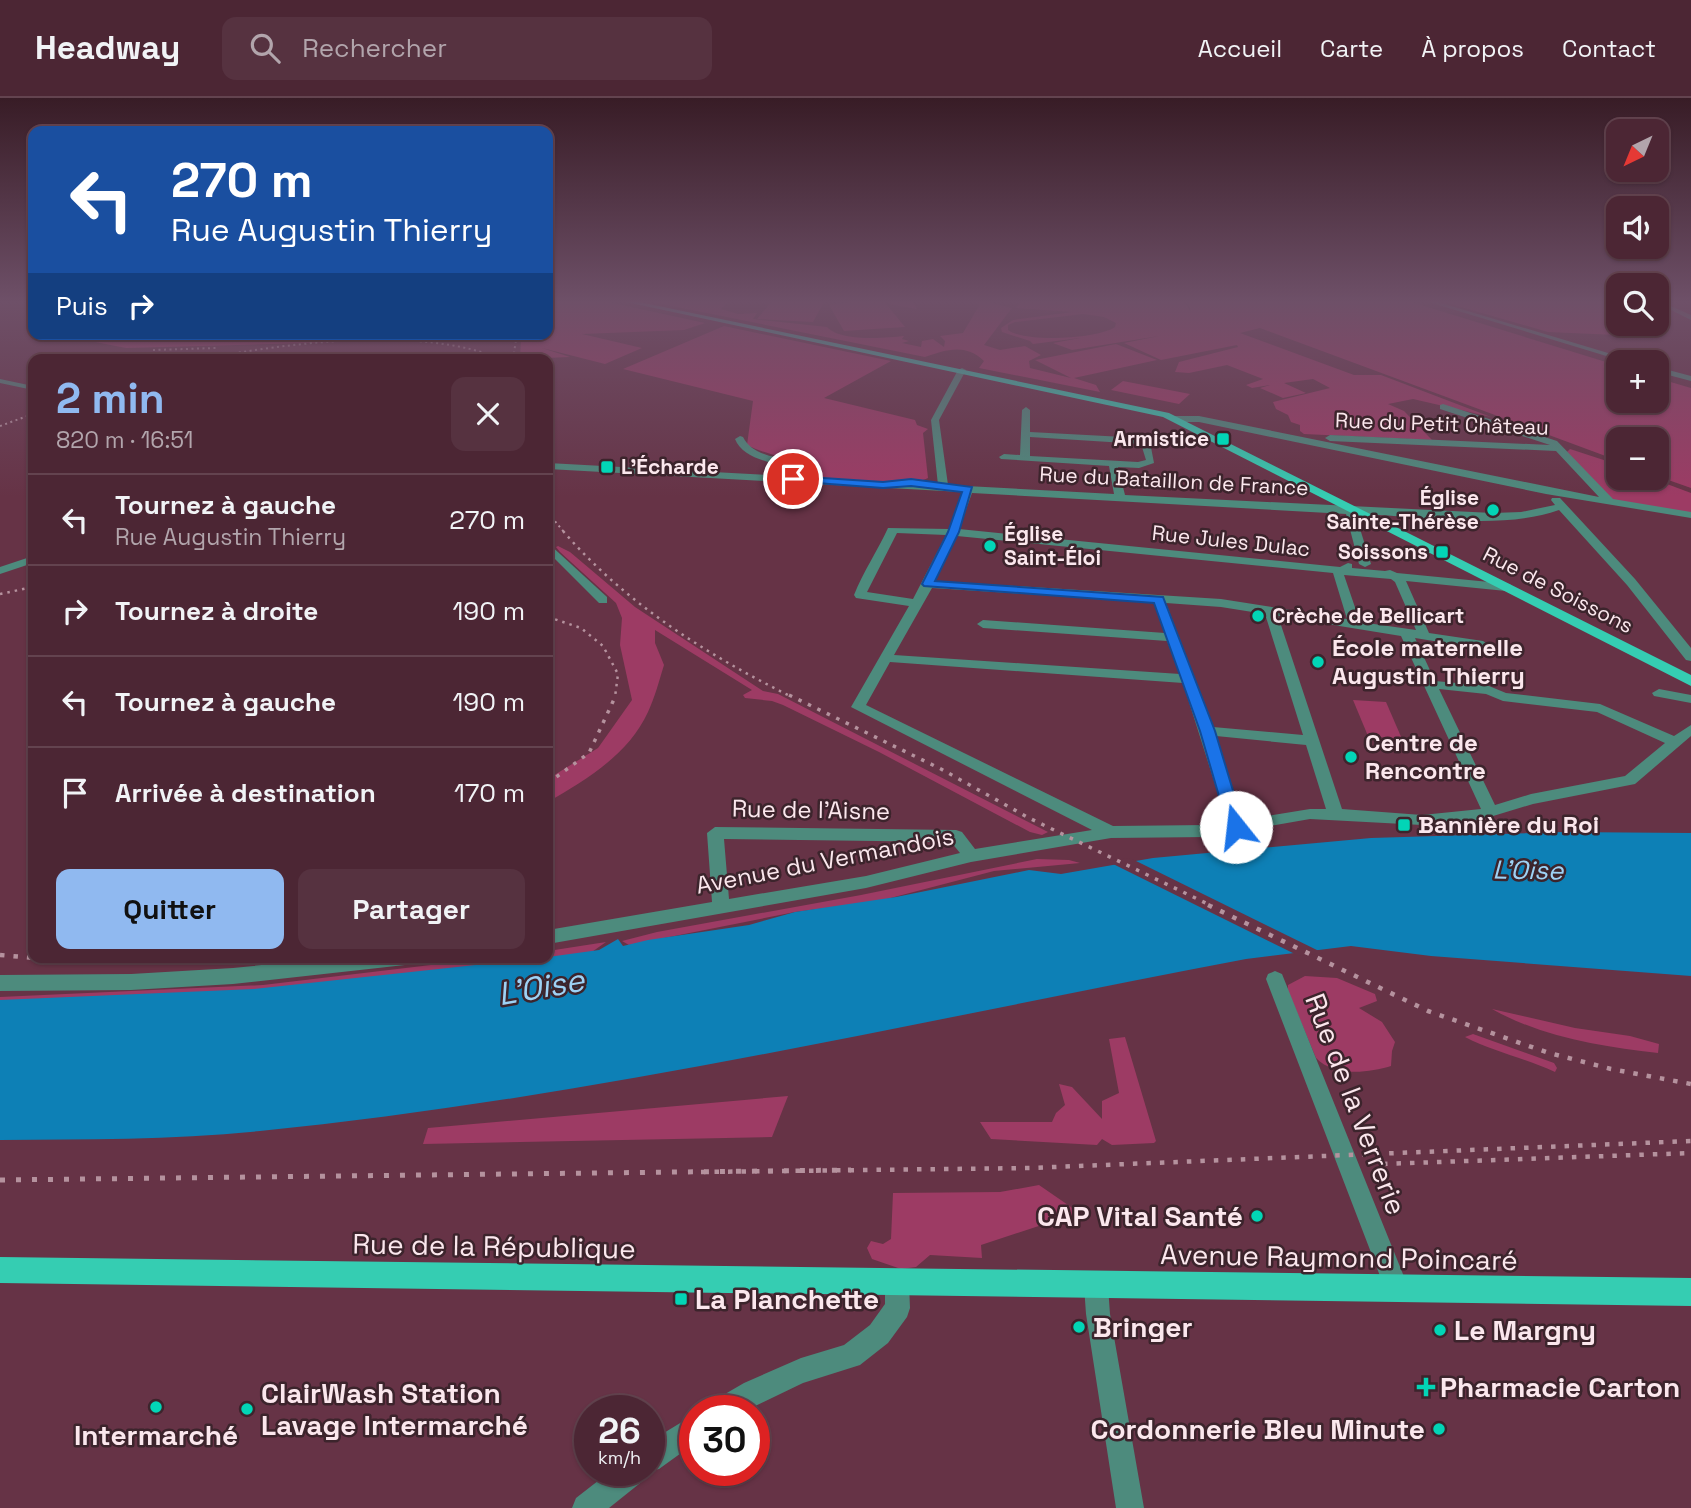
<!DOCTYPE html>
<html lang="fr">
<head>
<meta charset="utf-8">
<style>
  body { margin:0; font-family:"Space Grotesk",sans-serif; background:#563240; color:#f1f3f6; height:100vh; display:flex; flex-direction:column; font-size:26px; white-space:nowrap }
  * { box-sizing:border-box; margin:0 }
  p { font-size:23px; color:#b2a5ac }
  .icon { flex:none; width:38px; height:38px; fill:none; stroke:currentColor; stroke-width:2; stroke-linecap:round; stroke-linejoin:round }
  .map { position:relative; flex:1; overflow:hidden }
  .side { position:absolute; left:28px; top:256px; width:525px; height:609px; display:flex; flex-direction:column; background:#4c2634; border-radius:14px; box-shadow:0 2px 5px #0004,0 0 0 2px #63434f }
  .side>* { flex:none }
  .banner { position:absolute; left:28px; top:28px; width:525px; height:214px; border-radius:14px; box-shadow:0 2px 5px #0004,0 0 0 2px #63434f; background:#1a4fa0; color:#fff; overflow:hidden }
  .needle { width:46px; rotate:223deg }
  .fabs { position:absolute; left:1606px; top:21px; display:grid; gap:14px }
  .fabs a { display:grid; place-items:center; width:63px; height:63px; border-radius:14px; background:#4c2634; box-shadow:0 2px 5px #0004,0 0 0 2px #63434f; font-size:35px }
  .speed { position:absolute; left:574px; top:1297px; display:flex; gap:14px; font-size:35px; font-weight:700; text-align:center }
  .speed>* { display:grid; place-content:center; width:91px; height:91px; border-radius:50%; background:#4c2634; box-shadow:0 2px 5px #0004,0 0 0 2px #63434f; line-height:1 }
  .speed small { font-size:18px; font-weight:400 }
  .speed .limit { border:10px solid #d22; background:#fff; color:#111 }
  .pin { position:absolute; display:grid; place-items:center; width:60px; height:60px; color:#fff; margin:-30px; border:4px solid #fff; border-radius:50%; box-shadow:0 2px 7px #0007 }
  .me { position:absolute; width:77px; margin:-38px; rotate:344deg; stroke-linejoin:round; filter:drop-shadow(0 0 5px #0008) }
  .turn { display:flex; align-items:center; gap:24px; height:147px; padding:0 28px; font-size:32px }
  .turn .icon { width:91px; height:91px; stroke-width:2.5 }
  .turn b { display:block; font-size:49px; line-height:60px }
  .then { display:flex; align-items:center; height:66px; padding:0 28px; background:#0003; gap:14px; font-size:26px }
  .round { display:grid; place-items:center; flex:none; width:74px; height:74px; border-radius:14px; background:#563240 }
  .headline { display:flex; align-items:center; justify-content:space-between; height:119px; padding:0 28px }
  h1 { font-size:42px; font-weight:700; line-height:52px; color:#90b9f0 }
  .button { display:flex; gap:14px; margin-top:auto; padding:14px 28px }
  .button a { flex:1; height:80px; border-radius:14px; background:#90b9f0; color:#111; font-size:28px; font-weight:700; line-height:80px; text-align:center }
  .button a+a { background:#563240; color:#f1f3f6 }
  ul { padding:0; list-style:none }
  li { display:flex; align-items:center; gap:21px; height:91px; padding:0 28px; border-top:2px solid #63434f }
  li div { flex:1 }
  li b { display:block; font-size:26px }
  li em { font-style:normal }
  header { display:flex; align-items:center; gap:42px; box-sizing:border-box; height:98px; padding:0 35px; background:#4c2634; border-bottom:2px solid #63434f }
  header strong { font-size:33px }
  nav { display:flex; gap:38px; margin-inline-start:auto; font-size:24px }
  .search { width:490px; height:63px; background:#563240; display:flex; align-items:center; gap:18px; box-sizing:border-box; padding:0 24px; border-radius:14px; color:#b2a5ac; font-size:26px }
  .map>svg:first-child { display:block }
  .green { fill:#9d3b64; fill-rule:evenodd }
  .water { fill:#0d80b6 }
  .pier { fill:#663346 }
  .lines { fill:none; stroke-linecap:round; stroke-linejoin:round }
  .minor { fill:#4d8b7d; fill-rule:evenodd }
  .major { fill:#35cdb2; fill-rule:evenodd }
  .rail-far4 { stroke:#b5929e; stroke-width:2; stroke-dasharray:2 3.5; stroke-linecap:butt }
  .rail-far3 { stroke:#b5929e; stroke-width:2.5; stroke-dasharray:2.5 5; stroke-linecap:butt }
  .rail-far2 { stroke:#b5929e; stroke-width:3.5; stroke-dasharray:3.5 7; stroke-linecap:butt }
  .rail-far1 { stroke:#b5929e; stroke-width:4.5; stroke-dasharray:4.5 9; stroke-linecap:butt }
  .rail { stroke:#b5929e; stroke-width:5; stroke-dasharray:5 11; stroke-linecap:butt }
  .route { fill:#1a73e8; stroke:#114b97; stroke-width:2 }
  .poi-dot { fill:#02d5b6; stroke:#3c242c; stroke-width:2.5 }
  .labels { text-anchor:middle; stroke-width:5; stroke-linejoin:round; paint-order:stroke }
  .far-street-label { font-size:21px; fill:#fbe7ed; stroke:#3c242c }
  .far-poi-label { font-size:21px; font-weight:bold; fill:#fbe7ed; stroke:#3c242c; text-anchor:end }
  .poi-label { font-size:24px; font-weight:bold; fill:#fbe7ed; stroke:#3c242c; text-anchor:start }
  .street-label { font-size:24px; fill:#fbe7ed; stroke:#3c242c }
  .water-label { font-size:26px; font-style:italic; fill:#9ed2f5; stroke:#3c242c }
  .near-street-label { font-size:28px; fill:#fbe7ed; stroke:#3c242c }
  .near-poi-label { font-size:28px; font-weight:bold; fill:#fbe7ed; stroke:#3c242c; text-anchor:start }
  .near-water-label { font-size:32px; font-style:italic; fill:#9ed2f5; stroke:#3c242c }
</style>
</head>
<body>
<header>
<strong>Headway</strong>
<div class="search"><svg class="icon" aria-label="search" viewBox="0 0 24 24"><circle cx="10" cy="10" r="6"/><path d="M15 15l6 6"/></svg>Rechercher</div>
<nav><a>Accueil</a><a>Carte</a><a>À propos</a><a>Contact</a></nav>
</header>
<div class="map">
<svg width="1691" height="1410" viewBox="0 0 1691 1410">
  <rect width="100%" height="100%" fill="#663346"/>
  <!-- green -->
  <g class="green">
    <path d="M548,202h51l106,23 -21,7 -102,4 60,14 -37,16 -63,-16 28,9 -50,2 1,-22 -395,11 -41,-8 -10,1 -8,-7h481z"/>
    <path d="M642,202h87l-8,9 17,5 19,-1 -4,6 74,8c14,15 58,11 77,9l-2,3 7,2 -7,2 19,4 1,-6 11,-2 11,8 1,-6 -5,-5 23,-3 17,-29 -13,-4h-56l6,9 -28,-5 -5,-4h96l32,8 -28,37 16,5 25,-4 16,9 -12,6 1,7 41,10 -36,-18 81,-16 41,16 -83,18 22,7 4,7 -121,-24 5,-7c-19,-18 -38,-11 -59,-4z"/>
    <path d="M773,202h52l-12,22 -56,-3z"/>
    <path d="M830,202h53l22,27 -61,4 -15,-26 36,-5 -34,2z"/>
    <path d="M1022,202h161l8,12 -4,-12h223l-2,1 211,65v35h38v-23l34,10v100l-34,-12v-37h-38v22l-359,-133 -20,5 114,42h27l110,42 -78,-18 -25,5 16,7 28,29 -128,-6 -4,-3v-6l-9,-3 -3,-7 -12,-6 -3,-7 57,-14 -17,-9 -29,4 22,10 -23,5 -23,-10 10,-3 -18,3 -6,-3 17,-6 -36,-14 -38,8 -14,-1 4,-10 59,-15 -1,-2 -76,15 -37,-17 35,-7 -87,14 -19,-7 27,-5 -47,6 -3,-3 -28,-9 -1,-4 12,-8 59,-8 -56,-4zM1083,216l21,3 12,6 -1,4c-17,12 -90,16 -107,3v-5l7,-3z"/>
    <path d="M1437,202h182v24h16l5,3h-13l12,9 -91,-4z"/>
    <path d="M724,228l167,35 -67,37 91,22 2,5 11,4 -5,4 5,45c-20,10 -81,1 -106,0 -8,-17 -56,-22 -75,-33l6,-44 -130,-32z"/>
    <path d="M1123,283l67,13 -11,10 -68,-14z"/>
    <path d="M1570,351l49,16v13h32l40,15v20l-78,-13 -47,-47z"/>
    <path d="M558,448l12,6 65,55 128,84 15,3 270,138 -6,3 -12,-3 -151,-80 -96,-47 -11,-4 -27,-3 -2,-3 9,-5 -97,-60v13l9,22c-5,16 -9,32 -16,47 -19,42 -62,68 -100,90v-23l50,-31 34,-48 -12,-55 2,-27 -6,-15 -56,-51 -4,-5z"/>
    <path d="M1353,602l33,2 16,37 -34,-3z"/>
    <path d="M1037,761l32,1 11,3 -86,8 -115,30 -84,11 -166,33 -7,-4 35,-9 204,-37z"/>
    <path d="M606,844l-17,12 -233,29 -356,23v-9l263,-12 235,-28h50v-6z"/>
    <path d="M1305,878l32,2 38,16 2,7 -18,7 23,14 13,20 -3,9 -1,15c-23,7 -57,11 -75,-8l-28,-67v-6z"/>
    <path d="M1492,911l83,19 55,8 29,8 -1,9c-56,-6 -116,-16 -166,-44z"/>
    <path d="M1473,936l81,29 3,5 -2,4c-30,-14 -61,-20 -90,-35z"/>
    <path d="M1125,939l31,104 -2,2 -42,2 -10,-6 -5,6 -106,-6 -11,-17h72l4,-9 9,-8 -6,-21 13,3 30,32v-18l17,-8 -10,-54z"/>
    <path d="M788,998l-16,41 -349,7 5,-16z"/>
    <path d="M1039,1087l45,31 -30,5 -73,24 1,13 -52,-3 -14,12 -15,2 -29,-10 -5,-11 4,-7 12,3 8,-5 2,-46 107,-1z"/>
  </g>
  <!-- water -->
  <path class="water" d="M1563,734l128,1v143l-260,-20 -80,-10 -105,13c-327,62 -655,139 -986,172 -86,9 -174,8 -260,9v-140l254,-11 294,-32 51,-7 19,-11 5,7 25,-6 101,-15 46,-13 101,-15 133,-27 32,4 92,-16 218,-20z"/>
  <!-- pier -->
  <path class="pier" d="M1130,760l191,94 2,1 -24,3 -192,-95z"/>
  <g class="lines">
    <!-- minor -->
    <g class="minor">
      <path d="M1422,202h9l207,62h-12z"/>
      <path d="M1657,202l34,15v5l-34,-17z"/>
      <path d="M1657,269l34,9v5l-34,-9z"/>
      <path d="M962,270l4,2 -27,50 9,65 166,9 -5,-28 -108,-7 -2,-2 5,-3 16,1 2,-45 4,-3 4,3v22l113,6 7,4 4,21 -15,5 -21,-1 7,28 368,18 28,-1 34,-7 -4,-5 1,-2h8l75,81 56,69v13l-5,-1 -59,-75 -68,-75c-59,21 -138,6 -200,4l-3,2 15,48 -6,3 -6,-3 -13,-50 -374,-21 -13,36 381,38 8,-4 4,1v4l33,3 5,-1 7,3 113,11 2,3 -6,4 -100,-10 23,52 54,8 6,4 -6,4 -68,-11 20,43 54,5 17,7 94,11 74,32 17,-11v11l-56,48 -102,20 -53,16 -58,5 -112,-6 -102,18 -97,1 -140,24 -105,26 -318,56v-14l164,-28 -5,-69 8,-6 241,3 6,2 13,17 117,-19 -241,-123 58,-101 -53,-8 -2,-3c9,-23 24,-45 34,-67l61,1 13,-37 -414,-23v-6l260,14 1,-4 -5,-3c-22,-6 -60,-8 -69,-31l5,-3 3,1c14,27 55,17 76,35l-2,6 121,7 -7,-65 27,-50zM1030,339l111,7 5,16 -8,2 -108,-6zM897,435l49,2 -33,64 -46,-7zM957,438l376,37 14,46 -126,-20 -286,-18zM1344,477l47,4 4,3 21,48 -56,-8zM932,490l222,14 11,31 -182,-13 -6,4 6,4 184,13 13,33 -286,-19zM1166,505l55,4 44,7 38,121 -90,-8zM1278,518l123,20 80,173 -59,6 -80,-6zM890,564l293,21 44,139 -19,3 -95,1 -247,-121zM1439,591l47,5 17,7 94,11 68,31 -40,33 -94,18 -36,11zM1216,638l90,9 20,64h-16l-68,11zM724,741l227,3 9,11 -94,23 -137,23z"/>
      <path d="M0,281l33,7v4l-33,-7z"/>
      <path d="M1443,306l114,37 56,58 78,13v6l-145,-24 -347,-72h-24l-4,-3 4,-3h24l400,81 -43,-46 -226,-10 -5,-3 5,-3 220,10 -110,-36v-4z"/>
      <path d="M548,445l59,54v6h-8l-51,-51z"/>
      <path d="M33,458v7l-33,11v-7z"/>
      <path d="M1659,591l32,6v8l-37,-7 -2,-3z"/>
      <path d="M341,859h82l-2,5 -7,2 -181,20 -102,6 -131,1v-16l131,-1 102,-6z"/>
      <path d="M1275,873l7,3 2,5 125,310 -3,9 -9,3 -9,-3 -3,-9 -119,-310 2,-5z"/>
      <path d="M897,1174l9,3 3,9 1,24 -3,9 -19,26 -28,22 -57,18 -56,27h-38l4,-9 31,-18 57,-25 43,-13 26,-20 15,-21v-20l3,-9z"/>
      <path d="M1096,1176l9,3 3,9 2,28 34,194h-28l-30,-194 -2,-28 3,-9z"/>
      <path d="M695,1316v29l-36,26 -12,3 -3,8 -35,28h-37l4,-10 36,-28h37v-28z"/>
    </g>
    <!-- major -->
    <g class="major">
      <path d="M617,202h13l539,113 522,262v11l-528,-269z"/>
      <path d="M0,1159l1691,21v28l-1691,-23z"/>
    </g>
    <!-- rail-far4 -->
    <g class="rail-far4">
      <path d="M153,252l63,-2"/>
      <path d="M201,261c89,-16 216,-34 301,0"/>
      <path d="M513,261l4,-25"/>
      <path d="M0,328l33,-12"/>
      <path d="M548,415l16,19"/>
    </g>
    <!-- rail-far3 -->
    <g class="rail-far3">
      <path d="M563,433c62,72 144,124 229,166"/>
      <path d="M0,496l33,-7"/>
      <path d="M548,519l33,11 22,18 15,28 -3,23"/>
    </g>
    <!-- rail-far2 -->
    <g class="rail-far2">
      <path d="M789,597l152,74 88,49 183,88"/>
      <path d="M548,685l41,-30 27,-58"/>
    </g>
    <!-- rail-far1 -->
    <g class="rail-far1">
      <path d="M1208,807l220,106 121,42 62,16 80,15"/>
      <path d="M0,857l47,4 18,-2"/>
      <path d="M1383,1066l308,-11"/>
      <path d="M701,1074l329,-4 661,-27"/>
    </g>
    <!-- rail -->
    <path class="rail" d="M0,1082l851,-10"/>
  </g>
  <!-- sky -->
  <linearGradient id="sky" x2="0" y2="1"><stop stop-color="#381c26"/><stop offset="0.51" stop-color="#6e5068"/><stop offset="1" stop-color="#6e5068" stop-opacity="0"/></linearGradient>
  <rect width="1691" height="399" fill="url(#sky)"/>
  <!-- route -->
  <path class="route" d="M793,378l90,6 28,-3 61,8 -13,45 -24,49 228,16 52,134 29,96 -2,4 -6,1 -8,-5 -28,-96 -46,-128 -230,-17 -2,-2 26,-52 14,-40 -51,-6 -28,2 -93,-7v-4z"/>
  <!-- markers -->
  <g class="poi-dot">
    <rect x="1216" y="334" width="14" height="14" rx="3.5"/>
    <rect x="600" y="362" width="14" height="14" rx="3.5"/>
    <circle cx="1493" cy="412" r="7"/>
    <circle cx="990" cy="448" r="7"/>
    <rect x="1435" y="447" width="14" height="14" rx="3.5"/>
    <circle cx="1258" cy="518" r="7"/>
    <circle cx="1318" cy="564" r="7"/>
    <circle cx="1351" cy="659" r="7"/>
    <rect x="1397" y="720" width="14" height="14" rx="3.5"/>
    <circle cx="1257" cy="1118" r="7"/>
    <rect x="674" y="1194" width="14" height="14" rx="3.5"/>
    <circle cx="1079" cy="1229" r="7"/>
    <circle cx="1440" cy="1232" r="7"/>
    <path d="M1422.5 1278.5h7v7h7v7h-7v7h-7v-7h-7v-7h7z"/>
    <circle cx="156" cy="1309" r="7"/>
    <circle cx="247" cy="1311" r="7"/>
    <circle cx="1439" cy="1331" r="7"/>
  </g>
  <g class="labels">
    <!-- far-street labels -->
    <g class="far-street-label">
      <text transform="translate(1442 326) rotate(2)" y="7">Rue du Petit Château</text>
      <text transform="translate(1174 383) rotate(3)" y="7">Rue du Bataillon de France</text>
      <text transform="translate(1231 443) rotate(6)" y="7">Rue Jules Dulac</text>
      <text transform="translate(1558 492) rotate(27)" y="7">Rue de Soissons</text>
    </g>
    <!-- far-poi labels -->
    <g class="far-poi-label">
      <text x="1209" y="348">Armistice</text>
      <text x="621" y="376" text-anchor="start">L'Écharde</text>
      <text x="1479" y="407">Église<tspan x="1479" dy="24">Sainte-Thérèse</tspan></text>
      <text x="1004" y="443" text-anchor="start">Église<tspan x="1004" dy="24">Saint-Éloi</tspan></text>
      <text x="1428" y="461">Soissons</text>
      <text x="1272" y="525" text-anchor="start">Crèche de Bellicart</text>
    </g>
    <!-- poi labels -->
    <g class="poi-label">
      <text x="1332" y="558">École maternelle<tspan x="1332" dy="28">Augustin Thierry</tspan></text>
      <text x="1365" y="653">Centre de<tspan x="1365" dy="28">Rencontre</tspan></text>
      <text x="1418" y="735">Bannière du Roi</text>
    </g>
    <!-- street labels -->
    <g class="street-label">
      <text transform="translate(811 712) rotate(1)" y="8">Rue de l'Aisne</text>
      <text transform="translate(825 763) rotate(-11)" y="8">Avenue du Vermandois</text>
    </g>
    <!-- water labels -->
    <g class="water-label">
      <text transform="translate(1528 772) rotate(1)" y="9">L'Oise</text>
    </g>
    <!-- near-street labels -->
    <g class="near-street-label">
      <text transform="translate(1356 1006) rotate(69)" y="10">Rue de la Verrerie</text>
      <text transform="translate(494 1148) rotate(1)" y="10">Rue de la République</text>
      <text transform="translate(1339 1159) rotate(1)" y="10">Avenue Raymond Poincaré</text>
    </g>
    <!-- near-poi labels -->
    <g class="near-poi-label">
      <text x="1243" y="1128" text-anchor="end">CAP Vital Santé</text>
      <text x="695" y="1211">La Planchette</text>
      <text x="1093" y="1239">Bringer</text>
      <text x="1454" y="1242">Le Margny</text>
      <text x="1440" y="1299">Pharmacie Carton</text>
      <text x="261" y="1305">ClairWash Station<tspan x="261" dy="32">Lavage Intermarché</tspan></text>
      <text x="1425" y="1341" text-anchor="end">Cordonnerie Bleu Minute</text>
      <text x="156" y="1347" text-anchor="middle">Intermarché</text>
    </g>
    <!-- near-water labels -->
    <g class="near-water-label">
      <text transform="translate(541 889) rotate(-10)" y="11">L'Oise</text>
    </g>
  </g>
</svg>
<div class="fabs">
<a><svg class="needle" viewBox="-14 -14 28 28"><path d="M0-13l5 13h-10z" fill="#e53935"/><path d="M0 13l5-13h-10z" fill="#b2a5ac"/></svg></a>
<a><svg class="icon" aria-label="sound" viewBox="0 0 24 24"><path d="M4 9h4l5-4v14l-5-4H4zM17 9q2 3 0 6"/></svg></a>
<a><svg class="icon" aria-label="search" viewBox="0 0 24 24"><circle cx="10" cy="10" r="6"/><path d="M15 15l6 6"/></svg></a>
<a>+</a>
<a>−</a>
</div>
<div class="speed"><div>26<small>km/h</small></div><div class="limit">30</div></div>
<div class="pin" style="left:793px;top:381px;background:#d93025"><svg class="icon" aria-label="arrive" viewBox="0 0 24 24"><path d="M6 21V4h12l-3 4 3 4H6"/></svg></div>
<svg class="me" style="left:1236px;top:729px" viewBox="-20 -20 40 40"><circle r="19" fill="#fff"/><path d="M0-13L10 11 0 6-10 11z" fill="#1a73e8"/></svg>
<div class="banner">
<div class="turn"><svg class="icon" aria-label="left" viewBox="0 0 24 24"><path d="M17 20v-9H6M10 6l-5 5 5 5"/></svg><div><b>270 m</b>Rue Augustin Thierry</div></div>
<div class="then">Puis<svg class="icon" aria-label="right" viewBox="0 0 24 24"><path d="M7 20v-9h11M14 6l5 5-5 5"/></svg></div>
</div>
<section class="side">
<div class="headline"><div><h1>2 min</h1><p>820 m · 16:51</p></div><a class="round"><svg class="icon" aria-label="close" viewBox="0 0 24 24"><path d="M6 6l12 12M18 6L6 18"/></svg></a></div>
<ul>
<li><svg class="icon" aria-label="left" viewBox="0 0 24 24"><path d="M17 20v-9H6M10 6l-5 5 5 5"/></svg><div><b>Tournez à gauche</b><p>Rue Augustin Thierry</p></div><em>270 m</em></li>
<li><svg class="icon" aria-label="right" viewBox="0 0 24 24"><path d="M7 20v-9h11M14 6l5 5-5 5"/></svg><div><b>Tournez à droite</b></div><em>190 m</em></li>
<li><svg class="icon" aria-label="left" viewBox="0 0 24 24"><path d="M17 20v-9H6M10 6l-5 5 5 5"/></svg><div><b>Tournez à gauche</b></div><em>190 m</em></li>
<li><svg class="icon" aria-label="arrive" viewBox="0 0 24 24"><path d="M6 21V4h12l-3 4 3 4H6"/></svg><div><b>Arrivée à destination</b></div><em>170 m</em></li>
</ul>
<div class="button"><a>Quitter</a><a>Partager</a></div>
</section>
</div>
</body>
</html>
